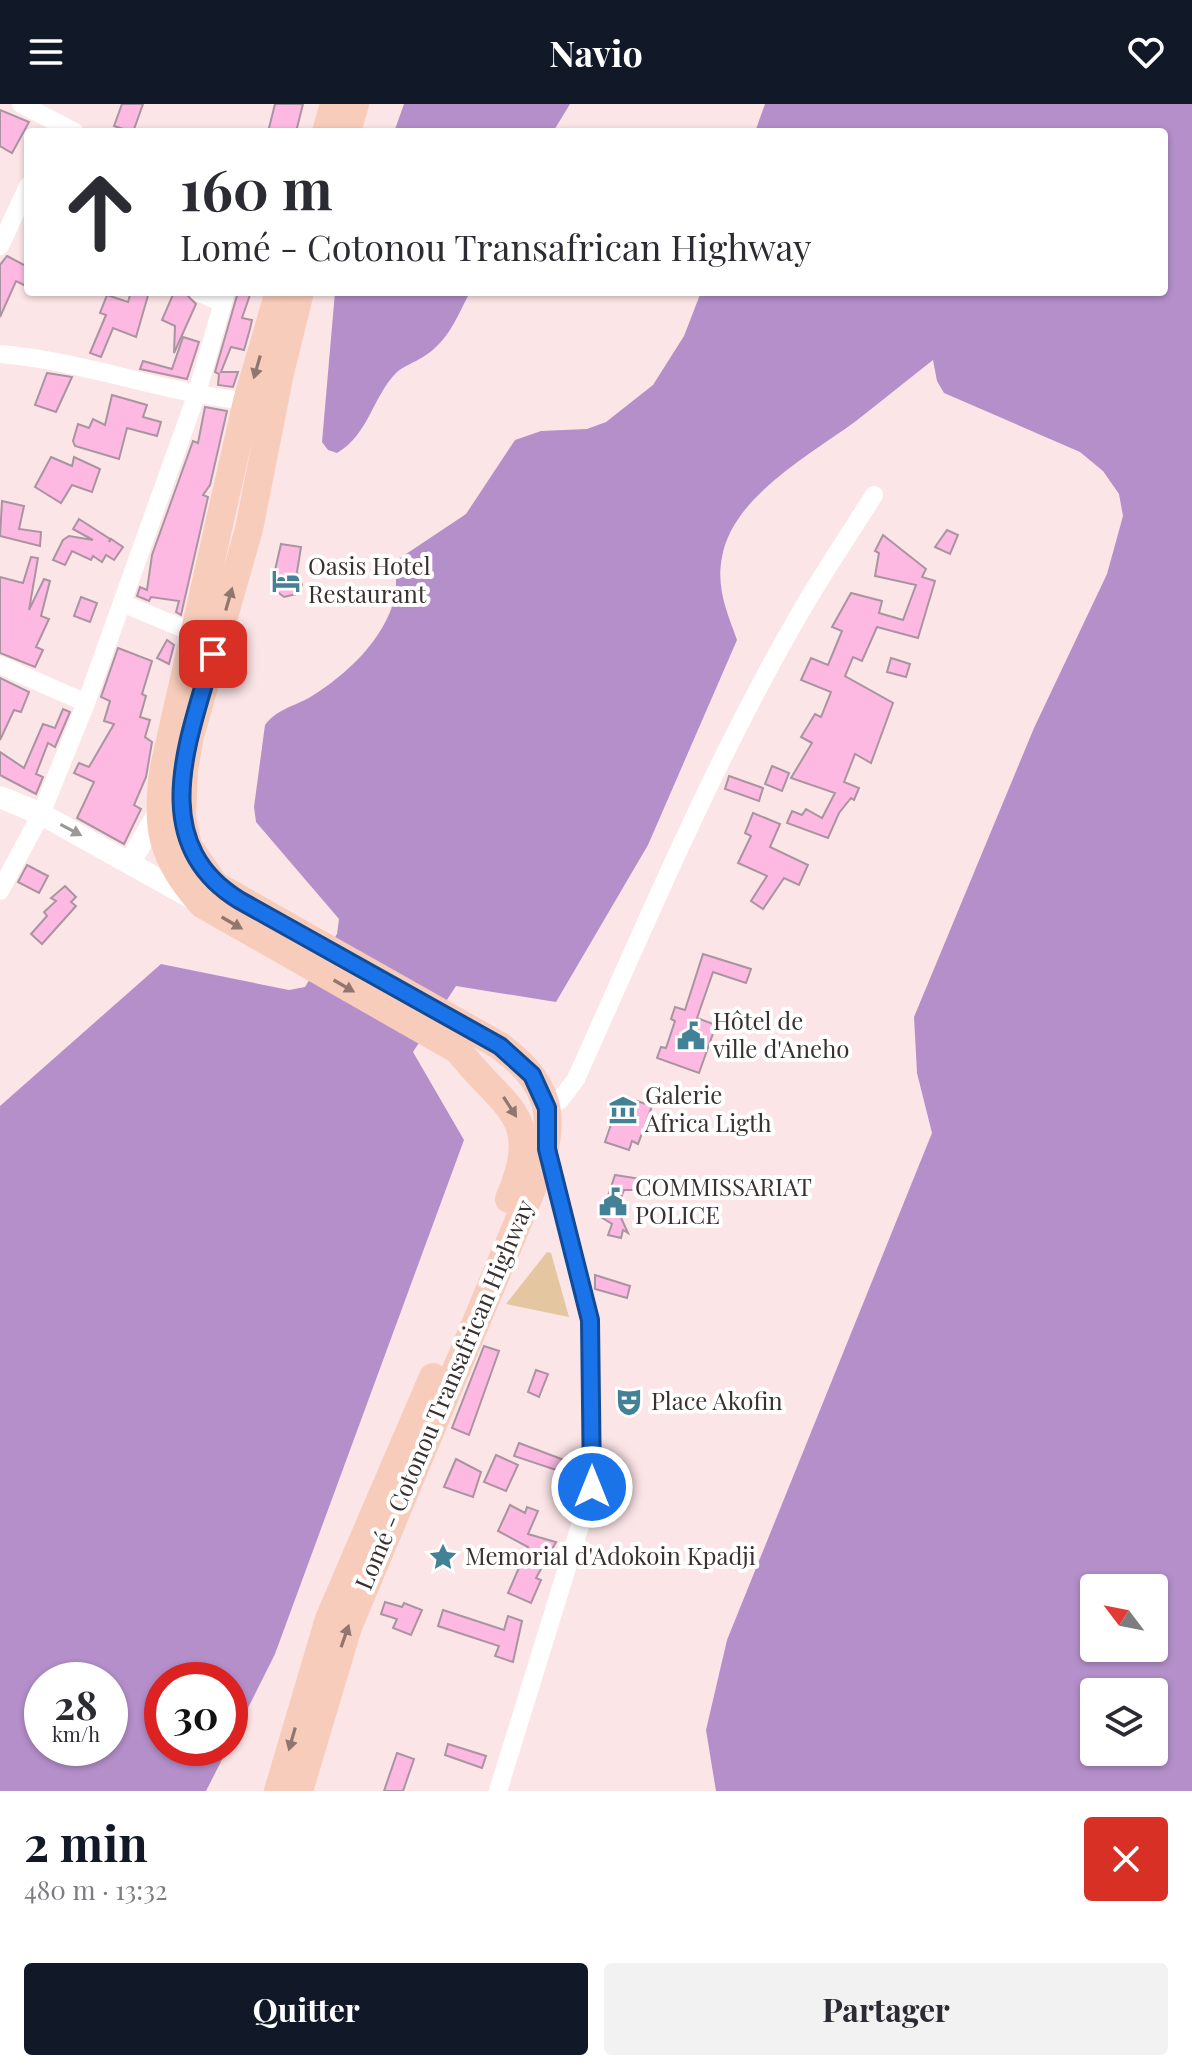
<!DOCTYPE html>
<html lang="fr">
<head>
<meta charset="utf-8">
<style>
  body { margin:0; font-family:"Playfair Display",serif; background:#f2f2f3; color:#2b2b33; height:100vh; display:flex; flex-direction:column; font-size:30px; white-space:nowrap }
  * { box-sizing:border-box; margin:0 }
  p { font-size:26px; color:#7c7c81 }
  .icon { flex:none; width:44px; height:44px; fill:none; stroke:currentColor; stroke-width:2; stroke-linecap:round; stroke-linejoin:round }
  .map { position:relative; height:1687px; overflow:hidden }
  .panel { display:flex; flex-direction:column; background:#fff; flex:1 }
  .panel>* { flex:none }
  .top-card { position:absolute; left:24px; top:24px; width:1144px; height:168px; border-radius:8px; box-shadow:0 2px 6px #0004; background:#fff; color:#2b2b33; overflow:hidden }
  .needle { width:52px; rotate:302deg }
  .tools { position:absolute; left:1080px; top:1470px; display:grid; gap:16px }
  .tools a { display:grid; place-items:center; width:88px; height:88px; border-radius:8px; background:#fff; box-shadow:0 2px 6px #0004; font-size:40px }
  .speed { position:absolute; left:24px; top:1558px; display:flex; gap:16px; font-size:40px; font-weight:700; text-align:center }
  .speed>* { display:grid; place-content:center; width:104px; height:104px; border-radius:50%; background:#fff; box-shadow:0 2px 6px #0004; line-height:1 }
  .speed small { font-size:20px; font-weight:400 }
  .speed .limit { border:12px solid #d22; background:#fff; color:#111 }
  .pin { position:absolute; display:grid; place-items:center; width:68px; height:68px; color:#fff; margin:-34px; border-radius:16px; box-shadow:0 4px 12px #0006 }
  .me { position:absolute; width:88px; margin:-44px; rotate:0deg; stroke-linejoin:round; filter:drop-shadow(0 0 6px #0008) }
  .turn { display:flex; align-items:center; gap:28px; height:168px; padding:0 24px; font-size:36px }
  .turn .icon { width:104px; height:104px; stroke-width:2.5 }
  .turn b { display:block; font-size:56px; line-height:68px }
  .round { display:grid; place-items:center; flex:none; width:84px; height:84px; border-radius:8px; background:#f2f2f3 }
  .headline { display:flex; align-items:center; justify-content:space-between; height:136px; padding:0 24px }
  h1 { font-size:48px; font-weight:700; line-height:60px; color:#111827 }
  .action { display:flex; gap:16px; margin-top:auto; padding:16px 24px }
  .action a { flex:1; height:92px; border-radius:8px; background:#111827; color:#fff; font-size:32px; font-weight:700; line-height:92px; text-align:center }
  .action a+a { background:#f2f2f3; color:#2b2b33 }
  header { display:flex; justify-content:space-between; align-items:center; height:104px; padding:0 24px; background:#111827; color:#fff; font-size:36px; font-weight:700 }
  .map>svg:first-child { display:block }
  .green { fill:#e4c6a1 }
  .water { fill:#b48fca; fill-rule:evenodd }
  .building { fill:#fdb9e2; stroke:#aa94a1; stroke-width:2 }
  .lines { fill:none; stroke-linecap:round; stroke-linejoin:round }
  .minor { stroke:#fff; stroke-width:18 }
  .tertiary { stroke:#fff; stroke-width:22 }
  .trunk { stroke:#f8ccba; stroke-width:28 }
  .oneway { fill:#90766e }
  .oneway2 { fill:#9c9898 }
  .route-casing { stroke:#114b97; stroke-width:20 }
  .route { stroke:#1a73e8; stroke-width:14 }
  .labels { text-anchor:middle; stroke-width:8; stroke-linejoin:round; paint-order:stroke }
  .poi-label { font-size:24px; fill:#3a3030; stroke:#fff; text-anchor:start }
  .street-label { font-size:24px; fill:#3a3030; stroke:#fff }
</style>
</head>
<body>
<header><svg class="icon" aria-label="menu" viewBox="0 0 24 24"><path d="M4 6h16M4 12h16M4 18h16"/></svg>Navio<svg class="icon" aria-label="heart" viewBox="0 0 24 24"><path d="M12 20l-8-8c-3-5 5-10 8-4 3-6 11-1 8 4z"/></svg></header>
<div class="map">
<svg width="1192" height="1687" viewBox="0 0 1192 1687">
  <rect width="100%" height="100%" fill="#fce5e7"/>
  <!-- green -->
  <path class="green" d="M547,1148l4,1 18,64 -63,-13z"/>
  <!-- water -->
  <g class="water">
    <path d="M404,0h166l-17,28h-159z"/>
    <path d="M765,0h427v1687h-476l-10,-61 21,-90 205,-507 -15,-60 -3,-56 120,-289 73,-154 16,-58 -4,-22 -16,-23 -23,-19 -136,-59 -7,-12 -4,-21c-26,20 -51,41 -77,61 -46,34 -123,75 -134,136 -6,31 5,55 15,83l-89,205 -92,157 -100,-16 -43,66 51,88 -189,514 -45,90v-64h-68v68h66l-22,43h-206v-685l161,-142 128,26 16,-3 32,-53 2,-15 -83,-97 -2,-15 11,-82c13,-17 29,-18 47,-29 35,-22 72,-56 83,-99 2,-12 0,-25 2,-37l69,-46 49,-74 26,-9 46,-2 19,-7 47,-37 31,-49 17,-44h463v-160h-409zM1094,1484h60v60h-60zM42,1576h68v68h-68zM1094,1588h60v60h-60z"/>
    <path d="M335,188h135c-13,25 -22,50 -47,65 -9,6 -20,9 -27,16 -24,25 -27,61 -59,80l-9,-3 -6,-8z"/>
  </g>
  <!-- building -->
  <g class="building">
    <path d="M122,0h21l-10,28 -19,-6z"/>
    <path d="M275,0h28l-7,28h-28z"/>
    <path d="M0,6l29,12 -17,31 -12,-7z"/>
    <path d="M7,152l21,11v20l-12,-6 -16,36v-52z"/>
    <path d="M131,188h18l-13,45 -23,-9 -12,29 -11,-4 16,-38 -6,-2 7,-18 21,7z"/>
    <path d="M174,188l12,2 10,10 -22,49 1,-27 -13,-6z"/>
    <path d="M238,188h13l-9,26 10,2 -2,9 -6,21 -13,-3 -10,25h17l-5,15 -15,-2 1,-11 -4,-2z"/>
    <path d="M183,233l16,5 -12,37 -47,-10 3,-8 29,8z"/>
    <path d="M47,269l25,4 -16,35 -21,-7z"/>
    <path d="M112,291l35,10 -4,12 18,5 -4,14 -30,-8 -8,31 -44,-13 -2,-5 5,-17 11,4 4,-9 12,6z"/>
    <path d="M205,303l22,4 -17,74 -7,10 5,2 -27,118 -5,-3 3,-11 -28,-4 -2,4 -12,-5 3,-9 7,3 5,-35 41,-114 5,2z"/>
    <path d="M51,353l21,9 2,-9 26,12 -8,23 -20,-7 -11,18 -26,-16z"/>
    <path d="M2,397l22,5 -5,23 22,3 -1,14 -40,-10z"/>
    <path d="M79,415l31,20 -1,3 2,-3 12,8 -9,13 -8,-5 -4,7 -9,-6 -2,4 -19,-9 -7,14 -12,-5 10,-20 6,-4 24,4 -20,-11z"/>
    <path d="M947,426l11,5 -8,19 -15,-7z"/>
    <path d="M883,431l43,34 -4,8 13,4 -17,57 -41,-11 -15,34 -9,-4 -8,19 48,27 -22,60 -16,-9 -11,28 15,6 -5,12 -3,-2 -12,15 -11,25 -41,-15 5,-12 10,4 4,-6 16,9 13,-25 -44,-15 21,-35 -11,-6 14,-23 6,3 10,-25 -30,-12 10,-22 17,7 14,-34 -10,-4 19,-34 31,8 -3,12 24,7 13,-35 -41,-9 4,-23 -4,-2z"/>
    <path d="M281,440l20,3 -4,25 5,13 -6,9 -12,3 -9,-7 -2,-11z"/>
    <path d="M31,453l7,1 -9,52 15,-31 6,2 -9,35 8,3 -13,28 7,3 -8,17 -35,-14v-76l23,6z"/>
    <path d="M81,493l16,6 -7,19 -16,-6z"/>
    <path d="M167,536l7,5 -5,19 -12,-6z"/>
    <path d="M118,544l34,13 -10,33 4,2 -6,21 10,3 -5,17 7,5 -6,35 -12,28 7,4 -17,35 -47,-26 17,-36 -20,-9 5,-10 10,4 25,-43 -10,-3 6,-20 -9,-4z"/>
    <path d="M891,554l19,6 -4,13 -19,-5z"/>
    <path d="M0,574l29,14 -8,20 -7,-2 -14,30z"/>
    <path d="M63,605l7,3 -15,35 -7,-4 -12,31 7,3 -7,17 -36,-19v-23l24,16 19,-44 12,4z"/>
    <path d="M772,662l17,7 -7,18 -17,-7z"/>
    <path d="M729,672l34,12 -4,13 -34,-12z"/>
    <path d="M753,709l27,11 -10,23 38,18 -9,20 -15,-7 -21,31 -12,-8 16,-25 -29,-13 13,-27 -6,-3z"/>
    <path d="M27,761l21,11 -9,17 -21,-11z"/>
    <path d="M65,782l11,11 -5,5 5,4 -34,38 -11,-10 16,-18 -3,-4 12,-11 -5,-3z"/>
    <path d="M703,850l48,15 -5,14 -33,-11 -16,46 19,7 -17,48 -42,-15 4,-11 5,1 9,-27 -4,-2 4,-12 10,3z"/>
    <path d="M637,997l15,5 -14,38 -6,-3 -3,9 -24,-8 13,-38 16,5z"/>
    <path d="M615,1071l26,4 -3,11h-14l-7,19 11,24 -5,-3 -2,8 -13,-3 4,-11 -11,-7z"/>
    <path d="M595,1171l35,11 -3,12 -32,-9z"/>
    <path d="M484,1242l15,5 -30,84 -17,-7z"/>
    <path d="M536,1266l12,4 -9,23 -11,-5z"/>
    <path d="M519,1339l53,20 -1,12 -57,-19z"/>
    <path d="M496,1351l22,10 -12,26 -22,-9z"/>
    <path d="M456,1355l25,13 -8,25 -29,-10z"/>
    <path d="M510,1401l15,8 2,-6 11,4 -10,23 28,8 -20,36 5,2 -10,23 -23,-10 20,-46 -30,-16z"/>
    <path d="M385,1498l17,5 2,-4 18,7 -11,25 -18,-7 4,-9 -16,-5z"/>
    <path d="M443,1506l61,20 4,-14 14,5 -9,41 -18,-6 4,-10 -61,-20z"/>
    <path d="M448,1640l38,12 -4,12 -37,-13z"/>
    <path d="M397,1649l17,6 -11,32h-19z"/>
  </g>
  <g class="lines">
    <!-- minor -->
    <g class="minor">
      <path d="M21,0l54,28"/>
      <path d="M0,142l28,-60"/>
      <path d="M198,188l24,11"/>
      <path d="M0,250c84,7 163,39 247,47"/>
      <path d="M122,499l72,30"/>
      <path d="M0,561l86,38"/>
      <path d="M0,787l41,-77 45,-111 110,-307 30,-104"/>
      <path d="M547,1004l13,-8 16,-21c70,-156 138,-318 224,-466 23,-40 49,-78 74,-118"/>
      <path d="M498,1687l94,-304 -2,-167 -43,-171"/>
    </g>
    <!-- tertiary -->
    <g class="tertiary">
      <path d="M0,693l41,17 156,87"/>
      <path d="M130,758l28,-48"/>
    </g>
    <!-- trunk -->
    <g class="trunk">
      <path d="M326,28l8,-28"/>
      <path d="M347,28l8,-28"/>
      <path d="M279,188l-32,109 -83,366c-9,60 -3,91 38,137l256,146c44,58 88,64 51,149"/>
      <path d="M278,1687l51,-172 104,-242"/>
      <path d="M299,1687l49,-164 184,-438c24,-64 26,-99 -32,-143l-285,-161 -27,-39 -6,-27 2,-49 6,-34 59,-207 31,-156 20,-81"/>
    </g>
  </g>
  <!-- one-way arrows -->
  <defs><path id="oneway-solid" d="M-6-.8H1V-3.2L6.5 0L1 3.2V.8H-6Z" transform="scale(2)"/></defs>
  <g class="oneway">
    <use href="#oneway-solid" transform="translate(257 263) rotate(106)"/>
    <use href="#oneway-solid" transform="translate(229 495) rotate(-74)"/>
    <use href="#oneway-solid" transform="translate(232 819) rotate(30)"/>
    <use href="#oneway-solid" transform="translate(344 882) rotate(30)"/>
    <use href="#oneway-solid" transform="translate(510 1003) rotate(57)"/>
    <use href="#oneway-solid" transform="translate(345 1532) rotate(-71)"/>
    <use href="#oneway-solid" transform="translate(292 1635) rotate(106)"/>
  </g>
  <use class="oneway2" href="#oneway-solid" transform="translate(71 726) rotate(28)"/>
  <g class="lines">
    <defs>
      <path id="route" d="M213,550c-24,85 -68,188 26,246l261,146 32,29 15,33v41l43,171 2,167"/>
    </defs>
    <!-- route casing -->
    <use href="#route" class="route-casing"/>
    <!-- route -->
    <use href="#route" class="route"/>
  </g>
  <!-- icons -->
  <defs>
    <symbol id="hotel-bare" viewBox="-9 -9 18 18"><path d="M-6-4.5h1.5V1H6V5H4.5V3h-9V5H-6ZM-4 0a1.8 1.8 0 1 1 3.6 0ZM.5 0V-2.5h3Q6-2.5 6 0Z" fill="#428196" stroke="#fff" stroke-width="2.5" paint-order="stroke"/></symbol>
    <symbol id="civic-bare" viewBox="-9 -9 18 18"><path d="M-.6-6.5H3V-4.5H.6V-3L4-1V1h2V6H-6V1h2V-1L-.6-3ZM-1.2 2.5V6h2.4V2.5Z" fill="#428196" stroke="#fff" stroke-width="2.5" paint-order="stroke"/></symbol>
    <symbol id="museum-bare" viewBox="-9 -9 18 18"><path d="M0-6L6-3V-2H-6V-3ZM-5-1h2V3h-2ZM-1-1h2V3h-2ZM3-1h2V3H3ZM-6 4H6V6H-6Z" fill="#428196" stroke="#fff" stroke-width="2.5" paint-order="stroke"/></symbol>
    <symbol id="theatre-bare" viewBox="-9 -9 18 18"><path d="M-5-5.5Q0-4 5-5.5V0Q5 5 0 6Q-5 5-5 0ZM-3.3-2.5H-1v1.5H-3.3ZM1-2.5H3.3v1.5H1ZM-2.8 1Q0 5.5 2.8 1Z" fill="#428196" stroke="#fff" stroke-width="2.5" paint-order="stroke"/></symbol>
    <symbol id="sight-bare" viewBox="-9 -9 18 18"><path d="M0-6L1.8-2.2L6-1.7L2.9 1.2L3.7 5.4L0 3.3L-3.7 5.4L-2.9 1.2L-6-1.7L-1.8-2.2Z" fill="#428196" stroke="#fff" stroke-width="2.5" paint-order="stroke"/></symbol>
  </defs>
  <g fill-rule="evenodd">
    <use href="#hotel-bare" x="266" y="457" width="40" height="40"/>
    <use href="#civic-bare" x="671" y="912" width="40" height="40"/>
    <use href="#museum-bare" x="603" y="986" width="40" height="40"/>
    <use href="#civic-bare" x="593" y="1078" width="40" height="40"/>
    <use href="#theatre-bare" x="609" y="1278" width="40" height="40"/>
    <use href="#sight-bare" x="423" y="1433" width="40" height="40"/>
  </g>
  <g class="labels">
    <!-- poi labels -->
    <g class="poi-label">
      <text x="308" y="471">Oasis Hotel<tspan x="308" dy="28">Restaurant</tspan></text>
      <text x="713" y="926">Hôtel de<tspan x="713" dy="28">ville d'Aneho</tspan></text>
      <text x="645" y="1000">Galerie<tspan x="645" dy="28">Africa Ligth</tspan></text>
      <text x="635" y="1092">COMMISSARIAT<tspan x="635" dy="28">POLICE</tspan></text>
      <text x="651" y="1306">Place Akofin</text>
      <text x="465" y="1461">Memorial d'Adokoin Kpadji</text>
    </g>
    <!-- street labels -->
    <g class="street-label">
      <text transform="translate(445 1291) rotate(-67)" y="8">Lomé - Cotonou Transafrican Highway</text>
    </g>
  </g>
</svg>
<div class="tools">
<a><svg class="needle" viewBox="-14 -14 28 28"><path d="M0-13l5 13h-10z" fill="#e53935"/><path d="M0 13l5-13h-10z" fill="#7c7c81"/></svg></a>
<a><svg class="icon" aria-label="layers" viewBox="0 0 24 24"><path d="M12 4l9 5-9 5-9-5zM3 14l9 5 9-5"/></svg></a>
</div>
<div class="speed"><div>28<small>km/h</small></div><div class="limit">30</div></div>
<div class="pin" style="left:213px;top:550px;background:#d93025"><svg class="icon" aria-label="arrive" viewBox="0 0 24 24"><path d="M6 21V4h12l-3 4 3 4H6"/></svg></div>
<svg class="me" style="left:592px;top:1383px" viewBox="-20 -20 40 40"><circle r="17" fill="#1a73e8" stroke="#fff" stroke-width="3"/><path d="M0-11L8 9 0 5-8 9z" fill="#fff"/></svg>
<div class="top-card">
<div class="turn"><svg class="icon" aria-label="ahead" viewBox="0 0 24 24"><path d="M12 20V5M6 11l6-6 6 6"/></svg><div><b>160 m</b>Lomé - Cotonou Transafrican Highway</div></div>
</div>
</div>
<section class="panel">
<div class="headline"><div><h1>2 min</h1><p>480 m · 13:32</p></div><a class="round" style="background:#d93025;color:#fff"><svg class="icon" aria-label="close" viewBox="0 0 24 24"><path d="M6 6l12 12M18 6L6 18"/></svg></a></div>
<div class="action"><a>Quitter</a><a>Partager</a></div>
</section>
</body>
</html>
